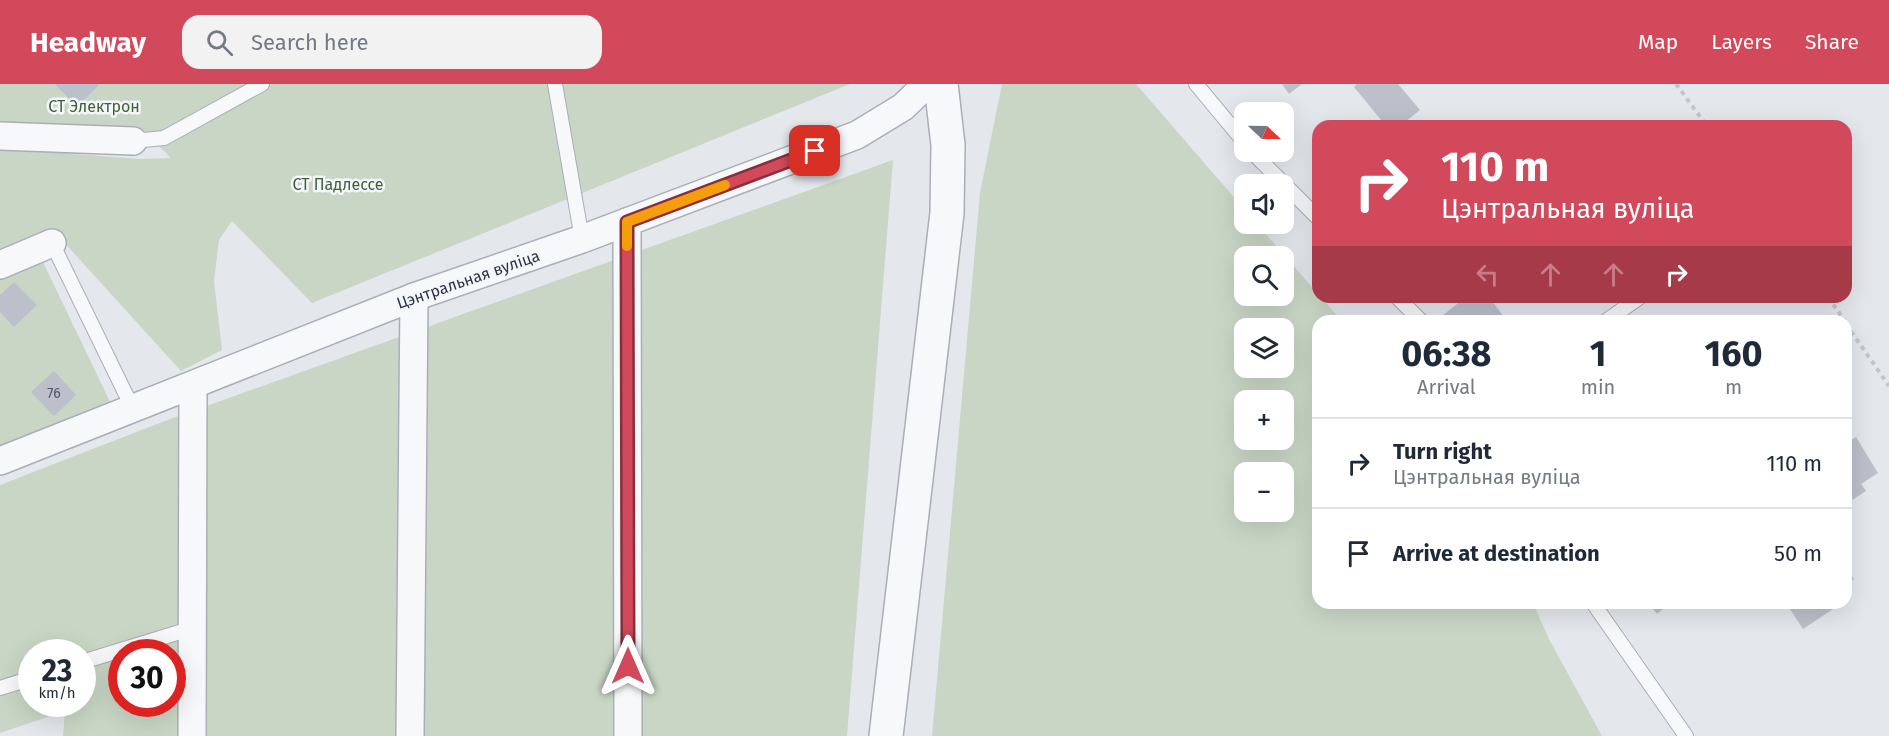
<!DOCTYPE html>
<html lang="en">
<head>
<meta charset="utf-8">
<style>
  body { margin:0; font-family:"Fira Sans",sans-serif; background:#f2f2f3; color:#1f2937; height:100vh; display:flex; flex-direction:column; font-size:22px; white-space:nowrap }
  * { box-sizing:border-box; margin:0 }
  p { font-size:20px; color:#747a83 }
  .icon { flex:none; width:33px; height:33px; fill:none; stroke:currentColor; stroke-width:2; stroke-linecap:round; stroke-linejoin:round }
  .map { position:relative; flex:1; overflow:hidden }
  .details { position:absolute; left:1312px; top:231px; width:540px; height:294px; display:flex; flex-direction:column; background:#fff; border-radius:18px; box-shadow:0 6px 24px #0002 }
  .details>* { flex:none }
  .guide { position:absolute; left:1312px; top:36px; width:540px; height:183px; border-radius:18px; box-shadow:0 6px 24px #0002; background:#d1495b; color:#fff; overflow:hidden }
  .needle { width:39px; rotate:112deg }
  .controls { position:absolute; left:1234px; top:18px; display:grid; gap:12px }
  .controls a { display:grid; place-items:center; width:60px; height:60px; border-radius:12px; background:#fff; box-shadow:0 6px 24px #0002; font-size:30px }
  .speed { position:absolute; left:18px; top:555px; display:flex; gap:12px; font-size:30px; font-weight:700; text-align:center }
  .speed>* { display:grid; place-content:center; width:78px; height:78px; border-radius:50%; background:#fff; box-shadow:0 6px 24px #0002; line-height:1 }
  .speed small { font-size:15px; font-weight:400 }
  .speed .limit { border:9px solid #d22; background:#fff; color:#111 }
  .pin { position:absolute; display:grid; place-items:center; width:51px; height:51px; color:#fff; margin:-26px; border-radius:12px; box-shadow:0 3px 9px #0006 }
  .me { position:absolute; width:66px; margin:-33px; rotate:0deg; stroke-linejoin:round; filter:drop-shadow(0 0 4px #0008) }
  .turn { display:flex; align-items:center; gap:21px; height:126px; padding:0 30px; font-size:27px }
  .turn .icon { width:78px; height:78px; stroke-width:2.5 }
  .turn b { display:block; font-size:42px; line-height:51px }
  .lanes { display:flex; align-items:center; height:57px; padding:0 30px; background:#0003; justify-content:center; gap:30px; direction:ltr }
  .lanes .off { opacity:.35 }
  .eta { display:flex; justify-content:space-evenly; align-items:center; height:102px; text-align:center }
  .eta b { font-size:36px; font-weight:700; line-height:42px }
  ul { padding:0; list-style:none }
  li { display:flex; align-items:center; gap:18px; height:90px; padding:0 30px; border-top:2px solid #e0e1e3 }
  li div { flex:1 }
  li b { display:block; font-size:22px }
  li em { font-style:normal }
  header { display:flex; align-items:center; gap:36px; box-sizing:border-box; height:84px; padding:0 30px; background:#d1495b; color:#fff }
  header strong { font-size:28px }
  nav { display:flex; gap:33px; margin-inline-start:auto; font-size:21px }
  .search { width:420px; height:54px; background:#f2f2f3; display:flex; align-items:center; gap:15px; box-sizing:border-box; padding:0 21px; border-radius:18px; color:#747a83; font-size:22px }
  .map>svg:first-child { display:block }
  .green { fill:#c9d6c5; fill-rule:evenodd }
  .building { fill:#bbc0ca }
  .lines { fill:none; stroke-linecap:round; stroke-linejoin:round }
  .service-casing { stroke:#a9aeb7; stroke-width:16 }
  .minor-casing { stroke:#a9aeb7; stroke-width:30 }
  .tertiary-casing { stroke:#a9aeb7; stroke-width:36 }
  .path { stroke:#c2c5cb; stroke-width:4; stroke-dasharray:4.5 4.5; stroke-linecap:butt }
  .service { stroke:#f7f8fa; stroke-width:14 }
  .minor { stroke:#f7f8fa; stroke-width:27 }
  .tertiary { stroke:#f7f8fa; stroke-width:33 }
  .route-casing { stroke:#882f3b; stroke-width:15 }
  .route { stroke:#d1495b; stroke-width:10 }
  .slow { stroke:#f59e0b; stroke-width:10 }
  .labels { text-anchor:middle; stroke-width:5; stroke-linejoin:round; paint-order:stroke }
  .number-label { font-size:14px; fill:#4f5766 }
  .park-label { font-size:16px; fill:#3f6138; stroke:#f4f6f9 }
  .street-label { font-size:16px; fill:#2b3445; stroke:#f4f6f9 }
</style>
</head>
<body>
<header>
<strong>Headway</strong>
<div class="search"><svg class="icon" aria-label="search" viewBox="0 0 24 24"><circle cx="10" cy="10" r="6"/><path d="M15 15l6 6"/></svg>Search here</div>
<nav><a>Map</a><a>Layers</a><a>Share</a></nav>
</header>
<div class="map">
<svg width="1889" height="652" viewBox="0 0 1889 652">
  <rect width="100%" height="100%" fill="#e4e7ec"/>
  <!-- green -->
  <g class="green">
    <path d="M0,0h850l-538,219 -80,-82 -13,19 -5,41 8,69 -41,21 -130,-143 -51,24v-104l139,11 32,-1 -28,-28 -143,-4z"/>
    <path d="M1002,0h134l109,126v14h12l61,70v3h3l21,24h-24v282h215l16,36 53,97h-670l48,-543zM1245,172h39v40h-39zM1245,244h39v40h-39zM1284,316v40h-39v-40zM1245,388h39v40h-39z"/>
    <path d="M893,76l-46,576h-784l2,-25 -65,22v-248l162,-63zM32,568h50v52h-50zM122,568h50v52h-50z"/>
    <path d="M42,176l70,146 -112,42v-170z"/>
  </g>
  <!-- building -->
  <g class="building">
    <path d="M55,0h43l1,1 -22,22z"/>
    <path d="M1282,0h20l-13,10z"/>
    <path d="M1357,0h41l22,26 -20,16h-14l-32,-39z"/>
    <path d="M14,198l23,23 -23,22 -14,-15v-17z"/>
    <path d="M1466,213h23l18,24h-59l-5,-6z"/>
    <path d="M54,287l22,24 -22,21 -23,-24z"/>
    <path d="M1856,353l22,36 -17,11 5,7 -20,13v-61z"/>
    <path d="M1846,484l8,11 -8,4z"/>
    <path d="M1648,519h23l-14,11z"/>
    <path d="M1786,519h56l-39,26z"/>
  </g>
  <g class="lines">
    <defs>
      <g id="service">
        <path d="M555,0l27,155"/>
        <path d="M1196,0l49,59"/>
        <path d="M133,57l31,-3 98,-54"/>
        <path d="M1252,68l66,66"/>
        <path d="M52,159l81,166"/>
        <path d="M1397,213l24,24"/>
        <path d="M1606,237l34,-24"/>
        <path d="M1593,519l93,133"/>
        <path d="M82,578l111,-34"/>
        <path d="M0,604l32,-10"/>
      </g>
      <g id="minor">
        <path d="M0,52l133,5"/>
        <path d="M627,138l1,514"/>
        <path d="M0,181l52,-22"/>
        <path d="M0,377l414,-164 168,-58 275,-104 46,-28 24,-23"/>
        <path d="M192,652l1,-351"/>
        <path d="M410,652l4,-439"/>
      </g>
      <path id="tertiary" d="M886,652l61,-523 1,-68 -7,-61"/>
    </defs>
    <!-- service casing -->
    <use href="#service" class="service-casing"/>
    <!-- minor casing -->
    <use href="#minor" class="minor-casing"/>
    <!-- tertiary casing -->
    <use href="#tertiary" class="tertiary-casing"/>
    <!-- path -->
    <g class="path">
      <path d="M1676,0l31,42"/>
      <path d="M1828,213l17,24"/>
      <path d="M1846,240l43,62"/>
    </g>
    <!-- service -->
    <use href="#service" class="service"/>
    <!-- minor -->
    <use href="#minor" class="minor"/>
    <!-- tertiary -->
    <use href="#tertiary" class="tertiary"/>
  </g>
  <g class="lines">
    <defs>
      <path id="route" d="M628,582l-1,-444 188,-71"/>
    </defs>
    <!-- route casing -->
    <use href="#route" class="route-casing"/>
    <!-- route -->
    <use href="#route" class="route"/>
    <!-- slow -->
    <path class="slow" d="M627,162v-24l98,-37"/>
  </g>
  <g class="labels">
    <!-- number labels -->
    <g class="number-label">
      <text x="54" y="314">76</text>
    </g>
    <!-- park labels -->
    <g class="park-label">
      <text x="94" y="28">СТ Электрон</text>
      <text x="338" y="106">СТ Падлессе</text>
    </g>
    <!-- street labels -->
    <g class="street-label">
      <text transform="translate(468 195) rotate(-19)" y="6">Цэнтральная вуліца</text>
    </g>
  </g>
</svg>
<div class="controls">
<a><svg class="needle" viewBox="-14 -14 28 28"><path d="M0-13l5 13h-10z" fill="#e53935"/><path d="M0 13l5-13h-10z" fill="#747a83"/></svg></a>
<a><svg class="icon" aria-label="sound" viewBox="0 0 24 24"><path d="M4 9h4l5-4v14l-5-4H4zM17 9q2 3 0 6"/></svg></a>
<a><svg class="icon" aria-label="search" viewBox="0 0 24 24"><circle cx="10" cy="10" r="6"/><path d="M15 15l6 6"/></svg></a>
<a><svg class="icon" aria-label="layers" viewBox="0 0 24 24"><path d="M12 4l9 5-9 5-9-5zM3 14l9 5 9-5"/></svg></a>
<a>+</a>
<a>−</a>
</div>
<div class="speed"><div>23<small>km/h</small></div><div class="limit">30</div></div>
<div class="pin" style="left:815px;top:67px;background:#d93025"><svg class="icon" aria-label="arrive" viewBox="0 0 24 24"><path d="M6 21V4h12l-3 4 3 4H6"/></svg></div>
<svg class="me" style="left:628px;top:582px" viewBox="-20 -20 40 40"><path d="M0-17L14 15 0 8-14 15z" fill="#d1495b" stroke="#fff" stroke-width="4"/></svg>
<div class="guide">
<div class="turn"><svg class="icon" aria-label="right" viewBox="0 0 24 24"><path d="M7 20v-9h11M14 6l5 5-5 5"/></svg><div><b>110 m</b>Цэнтральная вуліца</div></div>
<div class="lanes"><svg class="icon off" aria-label="left" viewBox="0 0 24 24"><path d="M17 20v-9H6M10 6l-5 5 5 5"/></svg><svg class="icon off" aria-label="ahead" viewBox="0 0 24 24"><path d="M12 20V5M6 11l6-6 6 6"/></svg><svg class="icon off" aria-label="ahead" viewBox="0 0 24 24"><path d="M12 20V5M6 11l6-6 6 6"/></svg><svg class="icon" aria-label="right" viewBox="0 0 24 24"><path d="M7 20v-9h11M14 6l5 5-5 5"/></svg></div>
</div>
<section class="details">
<div class="eta">
<div><b>06:38</b><p>Arrival</p></div>
<div><b>1</b><p>min</p></div>
<div><b>160</b><p>m</p></div>
</div>
<ul>
<li><svg class="icon" aria-label="right" viewBox="0 0 24 24"><path d="M7 20v-9h11M14 6l5 5-5 5"/></svg><div><b>Turn right</b><p>Цэнтральная вуліца</p></div><em>110 m</em></li>
<li><svg class="icon" aria-label="arrive" viewBox="0 0 24 24"><path d="M6 21V4h12l-3 4 3 4H6"/></svg><div><b>Arrive at destination</b></div><em>50 m</em></li>
</ul>
</section>
</div>
</body>
</html>
